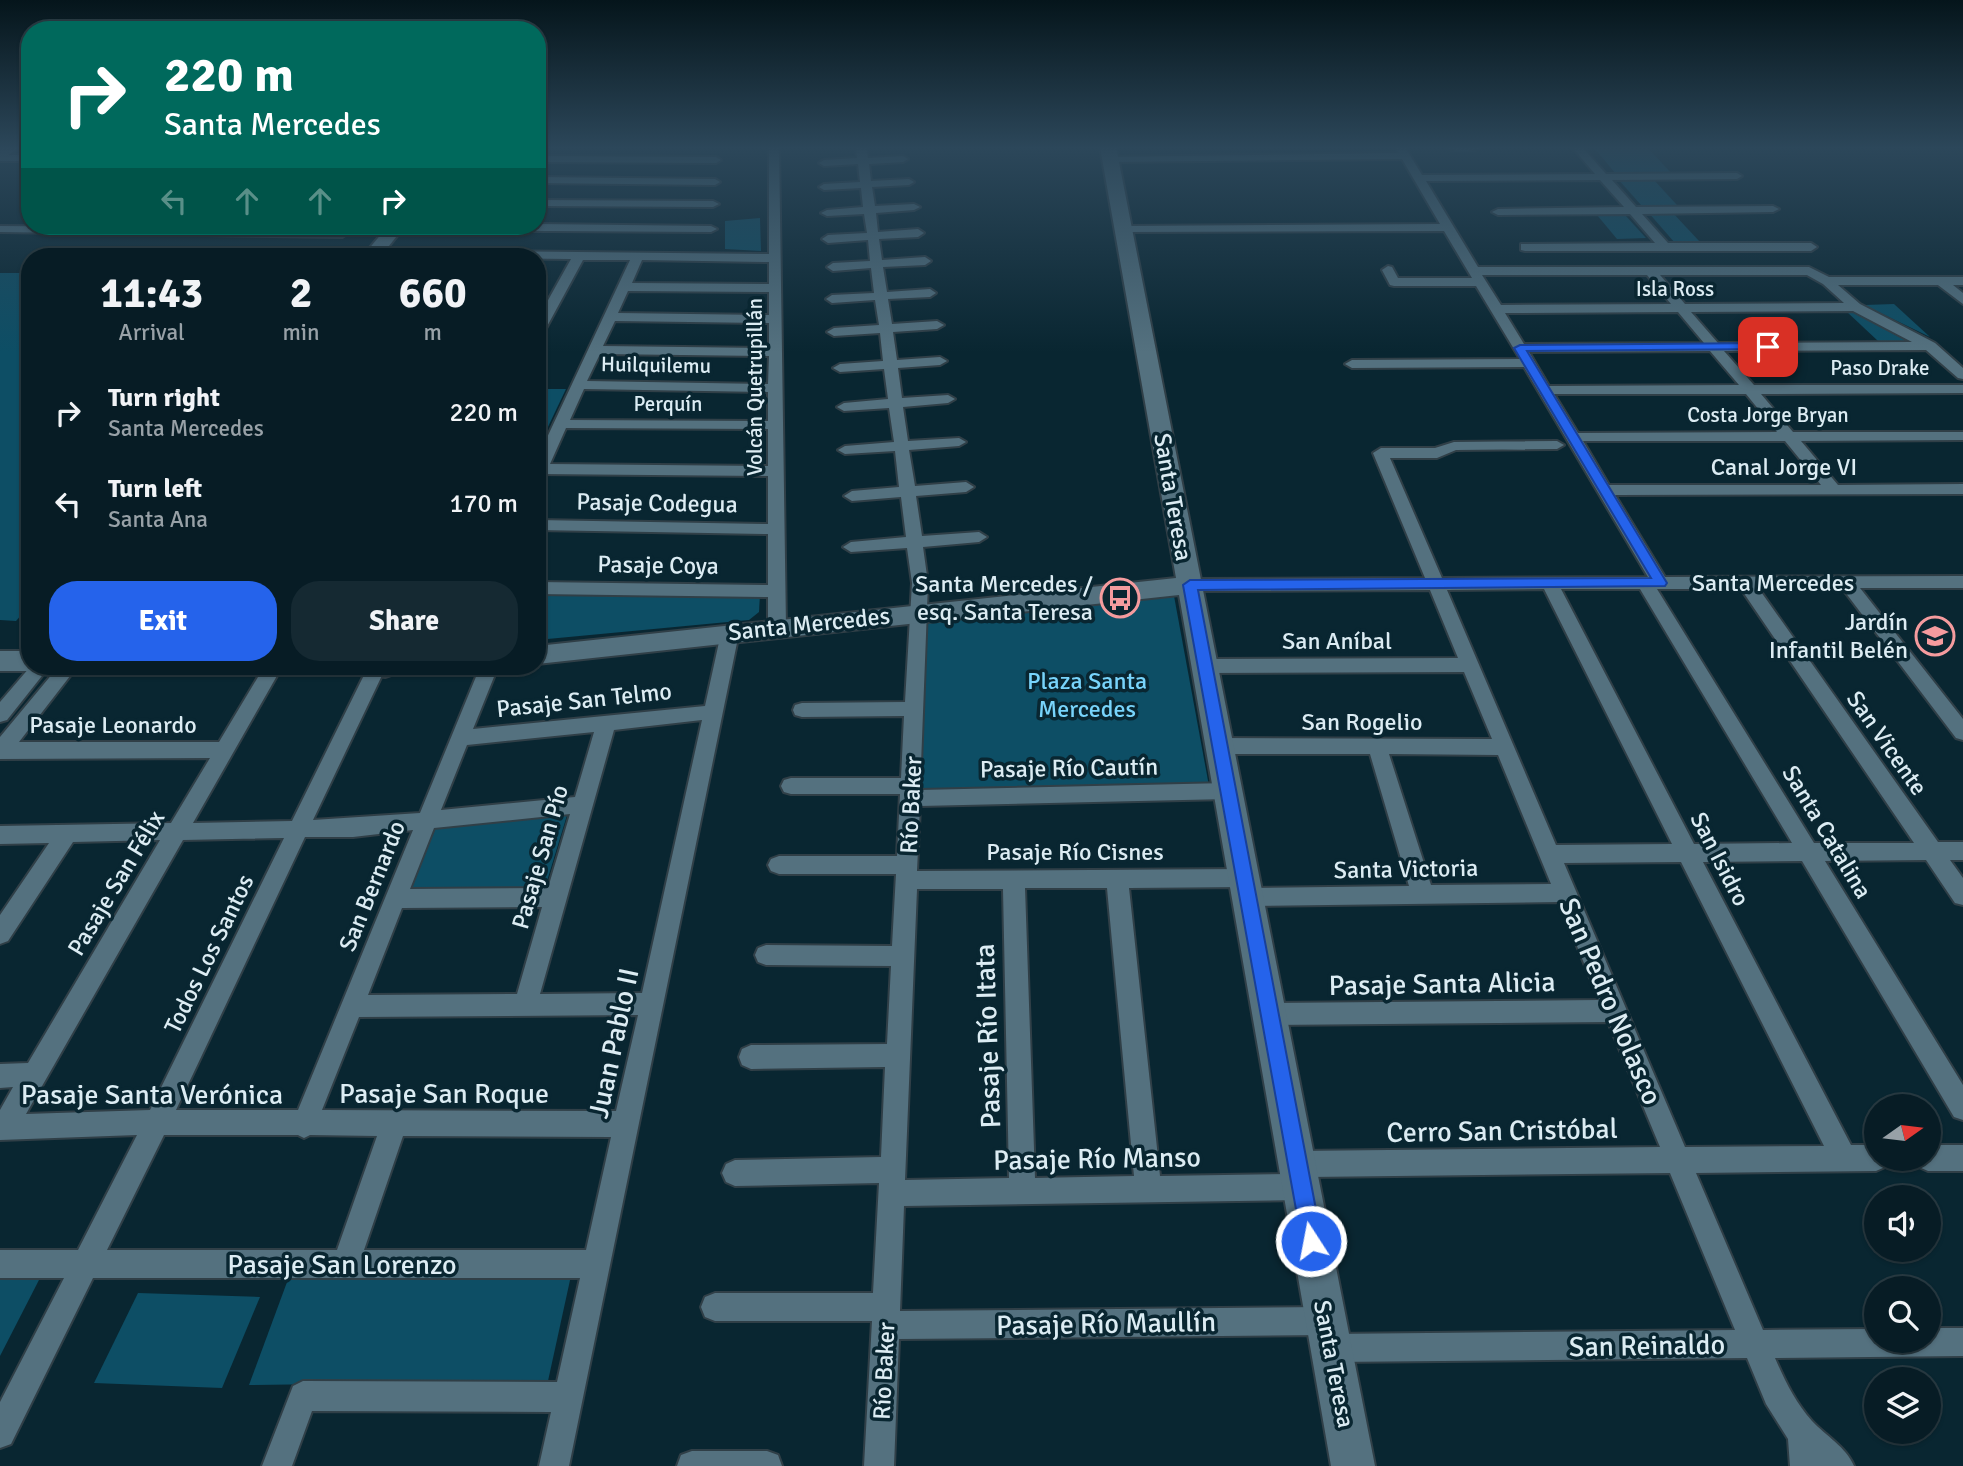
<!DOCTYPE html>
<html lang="en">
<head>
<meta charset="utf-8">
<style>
  body { margin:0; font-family:Signika,sans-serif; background:#152932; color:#f1f3f6; height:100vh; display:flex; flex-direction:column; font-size:26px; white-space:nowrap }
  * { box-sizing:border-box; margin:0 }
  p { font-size:23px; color:#98a1a7 }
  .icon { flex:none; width:38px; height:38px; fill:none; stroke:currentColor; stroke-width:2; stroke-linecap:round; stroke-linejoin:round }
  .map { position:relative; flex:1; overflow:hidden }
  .sheet { position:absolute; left:21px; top:248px; width:525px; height:427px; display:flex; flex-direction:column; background:#071c25; border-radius:28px; box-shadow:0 2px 5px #0004,0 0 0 2px #283a42 }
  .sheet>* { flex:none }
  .banner { position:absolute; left:21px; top:21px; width:525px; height:214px; border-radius:28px; box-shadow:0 2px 5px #0004,0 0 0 2px #283a42; background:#00695c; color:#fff; overflow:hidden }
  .needle { width:46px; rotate:76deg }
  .tools { position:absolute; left:1864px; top:1094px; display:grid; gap:14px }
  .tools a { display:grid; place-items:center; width:77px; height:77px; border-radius:50%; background:#071c25; box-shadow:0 2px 5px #0004,0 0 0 2px #283a42; font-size:35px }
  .pin { position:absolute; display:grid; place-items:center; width:60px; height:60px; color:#fff; margin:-30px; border-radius:14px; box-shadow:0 4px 10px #0006 }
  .me { position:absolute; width:77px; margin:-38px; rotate:349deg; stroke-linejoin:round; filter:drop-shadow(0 0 5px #0008) }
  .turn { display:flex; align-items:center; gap:24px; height:147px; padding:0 28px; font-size:32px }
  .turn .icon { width:91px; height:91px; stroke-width:2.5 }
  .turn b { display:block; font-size:49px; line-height:60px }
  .lanes { display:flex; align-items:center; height:66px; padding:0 28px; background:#0003; justify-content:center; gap:35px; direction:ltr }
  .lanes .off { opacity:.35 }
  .eta { display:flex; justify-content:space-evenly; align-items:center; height:119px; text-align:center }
  .eta b { font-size:42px; font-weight:700; line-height:49px }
  .cta { display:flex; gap:14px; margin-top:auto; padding:14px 28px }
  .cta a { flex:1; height:80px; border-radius:28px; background:#2563eb; color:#fff; font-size:28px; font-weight:700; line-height:80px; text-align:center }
  .cta a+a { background:#152932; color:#f1f3f6 }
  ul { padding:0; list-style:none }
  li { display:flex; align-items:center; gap:21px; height:91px; padding:0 28px }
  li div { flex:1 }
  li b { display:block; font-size:26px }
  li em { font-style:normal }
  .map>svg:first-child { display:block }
  .green { fill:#0d4e65 }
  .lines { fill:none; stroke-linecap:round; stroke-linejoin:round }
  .street-casing { stroke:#303f47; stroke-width:4 }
  .secondary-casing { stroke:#303f47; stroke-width:4 }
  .street { fill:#54717f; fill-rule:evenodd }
  .secondary { fill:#54717f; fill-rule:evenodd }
  .route { fill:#2563eb; stroke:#184099; stroke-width:2 }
  .labels { text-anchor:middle; stroke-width:7; stroke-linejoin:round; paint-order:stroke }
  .far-street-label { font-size:21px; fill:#dcecf3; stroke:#092631 }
  .street-label { font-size:24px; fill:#dcecf3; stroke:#092631 }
  .poi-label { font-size:24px; fill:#dcecf3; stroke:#092631; text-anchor:end }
  .park-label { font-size:24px; fill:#78d4fb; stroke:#092631 }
  .near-street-label { font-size:28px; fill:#dcecf3; stroke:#092631 }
</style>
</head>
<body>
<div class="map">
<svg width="1963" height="1466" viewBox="0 0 1963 1466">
  <rect width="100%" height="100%" fill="#092631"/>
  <!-- green -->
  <g class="green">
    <path d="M1595,149h54l22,24 -55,1z"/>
    <path d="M1618,179h35l24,26h-36z"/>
    <path d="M1648,212h24l28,30 -25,1z"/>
    <path d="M1597,215h28l21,23 -29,1z"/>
    <path d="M760,218l1,33 -36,-2v-28z"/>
    <path d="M0,273h30v332l-14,16 -16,-1z"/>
    <path d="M1894,304l36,33 -66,-32z"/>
    <path d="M1846,311l8,1 57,30 -33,-1z"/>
    <path d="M537,389h29l-29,61z"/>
    <path d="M537,593l223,1 -1,18 -10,8 -212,20z"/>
    <path d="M1174,596l35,190 -294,3 12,-175z"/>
    <path d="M568,812l-24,79 -137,1 28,-63z"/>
    <path d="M572,1271l-24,110 -299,4 41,-111z"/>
    <path d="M0,1278h40l-40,78z"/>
    <path d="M138,1293l122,4 -38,91 -128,-5z"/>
  </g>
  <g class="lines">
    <defs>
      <g id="street">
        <path d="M769,147h10l7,481 -3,4h-12l-3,-4v-31l-231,-3v-12l231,3v-51l-231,-4v-10l231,4v-48l-231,-2v-15l93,-199h-47l-39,72 -7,4v-16l34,-61 -180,-2 -5,-3 6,-4 377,4zM642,260l127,2v22l-137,-1zM628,291l141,1v23l-151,-2zM615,321l154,2v25l-166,-2zM600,354l169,2 -1,28 -181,-3zM584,389l184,3v29l-198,-1zM566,428l202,1v37l-218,-2z"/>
        <path d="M856,147h10l2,11 35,-2 5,3 -5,3 -34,2 2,17 38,-2 5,3 -5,3 -37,2 3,19 39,-2 6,3 -6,3 -38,3 2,19 40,-3 6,4 -6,4 -39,2 3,21 43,-3 6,4 -6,4 -42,2 4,25 43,-3 6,4 -6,4 -42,2 4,25 45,-3 7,4 -7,4 -44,3 4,28 43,-3 7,4 -7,4 -42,3 4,30 46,-3 7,4 -7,4 -45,4 5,34 51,-3 7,4 -7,4 -50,4 6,36 51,-4 8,5 -8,5 -50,4 6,40 57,-4 8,5 -8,5 -56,5 5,36 -8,207 308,-7 7,2 3,6 -3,6 -7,2 -308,7 -3,65 327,-2 8,3 3,6 -3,6 -8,3 -115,1 31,288 130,-2 -6,-10 4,-9 9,-4 363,-4 -52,-125 -339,3 -8,-3 -4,-8 4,-8 8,-3 330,-3 -40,-98 -311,4 -8,-2 -3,-7 3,-7 8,-2 161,-2 -39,-132h-151l-7,-3 -3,-5 3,-5 7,-3 273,1 -28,-67 -259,1 -6,-2 -3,-5 3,-5 6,-2 253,-1 -28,-68 -240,1 -9,-6 9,-6 235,-1 -52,-125 8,-5h54l19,-6 103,-1 7,4 -7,4 -101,1 -19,8h-47l52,120 206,-1 -124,-210 -172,1 -7,-4 7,-4 168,-1 -44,-73h-82l-4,-1 -8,-15 6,-4 4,1 6,11h74l-28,-47 -320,1 -6,-3 6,-3 316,-2 -38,-65 -291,3 -4,-1v-4l291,-4 -3,-6h10l17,28 173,-1 -23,-27h10l24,27 131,-1 5,3 -5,3 -125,1 24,27 137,-1 6,3 -6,3 -131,2 26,29h143l6,4 -6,4h-286l-4,-1v-6l134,-1 -25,-29 -132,1 -6,-3 6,-3 126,-2 -24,-27 -174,1 52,86h331l20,10h134v8h-10l10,8v11l-25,-19h-100l22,19 75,39 28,25v11l-5,-1 -32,-28 -202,1 30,34h209v8l-202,1 32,38h170v8l-162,1 37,44 125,-1v10l-348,1 50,82 298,-1v12h-103l103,131v21l-7,-2 -114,-150 -83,1 179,253h25v18h-13l13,18v27l-8,-2 -29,-43 -101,1 138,224v35l-9,-3 -152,-256 -99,1 148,283h25v13h13l-4,9 -9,4 -180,2 67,157 113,-1v11h52v-12h35v28l-188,2c10,23 20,44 37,63 14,15 34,26 42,45h-64l-2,-27 -22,-35 -19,-46 -416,4 -10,-4 -4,-10 4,-10 10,-4 404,-4 -65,-157 -362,4 6,10 -4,9 -9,4 -397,6 -4,105 426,-4 10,4 4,10 -4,10 -10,4 -427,4 -5,127h-30l8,-145h-157l-10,-4 -4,-10 4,-10 10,-4h158l6,-110 -144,3 -9,-4 -4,-9 4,-9 9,-4 146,-3 4,-90 -134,2 -9,-4 -3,-8 3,-8 9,-4 136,-1 4,-78 -125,-1 -8,-3 -3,-7 3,-7 8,-3 126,1 4,-72h-117l-8,-3 -3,-6 3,-6 8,-3h118l3,-62h-109l-7,-2 -3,-6 3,-6 7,-2h110l3,-62 -102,1 -7,-2 -2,-5 2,-5 7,-2 103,-1 7,-119 -5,-35 -56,4 -8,-5 8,-5 55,-5 -5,-40 -49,4 -8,-5 8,-5 47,-4 -4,-36 -50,3 -7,-4 7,-4 49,-4 -5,-34 -45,3 -7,-4 7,-4 44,-4 -4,-30 -44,3 -7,-4 7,-4 43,-3 -3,-28 -46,3 -7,-4 7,-4 45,-3 -4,-25 -43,3 -6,-4 6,-4 42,-2 -3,-25 -38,3 -6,-4 6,-4 37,-2 -2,-21 -40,3 -6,-4 6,-4 39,-2 -3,-19 -37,2 -6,-3 6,-3 36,-3 -2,-19 -37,2 -5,-3 5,-3 36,-2 -2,-18 -34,2 -5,-3 5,-3 33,-2zM1482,275h165l24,29 -170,1zM1660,275h147l16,9 21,19 -159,1zM1853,311l59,31 -194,1 -27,-31zM1678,312l26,31 -180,1 -19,-31zM1710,351l29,34 -190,1 -20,-34zM1554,394h192l31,38 -199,1zM1583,441h202l36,44h-212zM1544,589l128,255 -116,1 -109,-255zM1561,589h79l152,254 -98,1zM1657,589h84l173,254h-100zM1389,754l109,1 53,129 -120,1zM1681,862l143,284 -139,1 -121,-284zM1025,888h82l27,288 -99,2zM917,889h86l6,289 -104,2z"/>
        <path d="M1444,147h38c-8,5 -30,5 -38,0z"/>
        <rect x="0" y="155" width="30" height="6"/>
        <path d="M537,156l179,1 5,3 -5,3 -179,-1z"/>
        <path d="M537,177l178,2 5,3 -5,3 -178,-2z"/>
        <path d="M537,200l176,1 6,3 -6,3 -176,-1z"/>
        <path d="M537,224l174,2 6,3 -6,3 -298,-2 -6,-3z"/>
        <path d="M0,226l342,3 6,4 -6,4 -342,-5z"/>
        <path d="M730,627l6,2 3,4 -170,833h-30l12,-54 -239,-1 -20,55h-30l31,-80 10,-5 254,1 23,-104h-487l-82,166 -11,4v-46l64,-124h-64v-28h78l59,-115 -137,5v-30l13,-23 -13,1v-24l28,-1 132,-223 -87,2 -65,99 -8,3v-29l49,-72 -49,1v-18l171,-3 39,-65 -210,1v-22l58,-70h19l-58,75h200l45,-75h18l-89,156 99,-2 76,-154h18l-73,153 107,-7 60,-146h18l-25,62 232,-23 16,-73 3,-4zM702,720l-60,273 -102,1 74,-264zM594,732l-19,65 -134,13 26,-65zM570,814l-22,74 -138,1 24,-61zM413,830l-115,280h-122l129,-273h48zM284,838l-134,272 -124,4 157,-274zM542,907l-25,87 -149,1 34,-87zM638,1015l-22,96 -294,-1 37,-93zM164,1135h134l6,3 6,-3 67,1 -40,114h-230zM403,1136l208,1 -25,113h-222z"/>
        <path d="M30,667h19l-42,53 -7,2v-20z"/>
        <path d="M1928,1145h35v26h-35l-9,-4 -4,-9h13z"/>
        <path d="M692,1451h75l11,4 4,11h-105l4,-11z"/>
      </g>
      <g id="secondary">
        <path d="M3,147h18l-21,13v-12z"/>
        <path d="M1100,147h16l259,1319h-44l-152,-871 -642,69v-18l639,-68z"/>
        <path d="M388,226h17l-25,31h-18z"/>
        <path d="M0,651h30v16h10l-10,4h-30z"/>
        <path d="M356,667h42l-4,7 -9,3 -25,-3z"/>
      </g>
    </defs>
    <!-- street casing -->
    <use href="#street" class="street-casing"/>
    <!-- secondary casing -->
    <use href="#secondary" class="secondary-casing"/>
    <!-- street -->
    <use href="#street" class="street"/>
    <!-- secondary -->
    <use href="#secondary" class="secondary"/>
  </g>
  <!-- sky -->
  <linearGradient id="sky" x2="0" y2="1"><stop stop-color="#05151b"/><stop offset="0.42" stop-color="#2c475a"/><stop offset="1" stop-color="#2c475a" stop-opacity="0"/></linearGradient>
  <rect width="1963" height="352" fill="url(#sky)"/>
  <!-- route -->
  <path class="route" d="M1768,343l4,1v5l-245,2 140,232 -2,3 -467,4 124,651 -3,7 -8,4 -8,-4 -120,-663 7,-5 461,-2 -137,-230 6,-3z"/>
  <!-- icons -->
  <defs>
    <symbol id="bus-ring" viewBox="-11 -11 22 22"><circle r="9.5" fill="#092631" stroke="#f59b9e" stroke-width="1.5"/><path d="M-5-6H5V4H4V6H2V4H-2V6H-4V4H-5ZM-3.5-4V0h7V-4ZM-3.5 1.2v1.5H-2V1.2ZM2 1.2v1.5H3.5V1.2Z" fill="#f59b9e"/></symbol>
    <symbol id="school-ring" viewBox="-11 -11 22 22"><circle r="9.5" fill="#092631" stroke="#f59b9e" stroke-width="1.5"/><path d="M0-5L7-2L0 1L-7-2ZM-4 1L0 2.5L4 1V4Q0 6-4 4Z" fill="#f59b9e"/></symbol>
  </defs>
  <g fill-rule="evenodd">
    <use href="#bus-ring" x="1098" y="576" width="44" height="44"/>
    <use href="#school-ring" x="1913" y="614" width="44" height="44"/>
  </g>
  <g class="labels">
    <!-- far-street labels -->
    <g class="far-street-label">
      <text x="1675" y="296">Isla Ross</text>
      <text transform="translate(656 365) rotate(1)" y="7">Huilquilemu</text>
      <text x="1880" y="375">Paso Drake</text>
      <text transform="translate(755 387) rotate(-90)" y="7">Volcán Quetrupillán</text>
      <text x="668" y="411">Perquín</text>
      <text x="1768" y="422">Costa Jorge Bryan</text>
    </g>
    <!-- street labels -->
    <g class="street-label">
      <text x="1784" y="475">Canal Jorge VI</text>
      <text transform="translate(1173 497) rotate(80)" y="8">Santa Teresa</text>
      <text transform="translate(657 503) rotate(1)" y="8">Pasaje Codegua</text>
      <text transform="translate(658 565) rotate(1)" y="8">Pasaje Coya</text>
      <text x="1773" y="591">Santa Mercedes</text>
      <text transform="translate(809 624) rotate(-6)" y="8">Santa Mercedes</text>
      <text x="1337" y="649">San Aníbal</text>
      <text transform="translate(584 700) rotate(-6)" y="8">Pasaje San Telmo</text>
      <text x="1362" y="730">San Rogelio</text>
      <text x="113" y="733">Pasaje Leonardo</text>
      <text transform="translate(1887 743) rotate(55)" y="8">San Vicente</text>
      <text transform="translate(1069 768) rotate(-1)" y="8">Pasaje Río Cautín</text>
      <text transform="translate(911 805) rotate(-87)" y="8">Río Baker</text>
      <text transform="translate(1827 832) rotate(59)" y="8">Santa Catalina</text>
      <text x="1075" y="860">Pasaje Río Cisnes</text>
      <text transform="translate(540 857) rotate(-74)" y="8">Pasaje San Pío</text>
      <text transform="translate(1720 859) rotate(63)" y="8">San Isidro</text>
      <text transform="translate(1406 869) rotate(-1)" y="8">Santa Victoria</text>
      <text transform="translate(116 883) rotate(-59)" y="8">Pasaje San Félix</text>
      <text transform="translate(372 886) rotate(-68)" y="8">San Bernardo</text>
      <text transform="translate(209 954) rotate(-64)" y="8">Todos Los Santos</text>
      <text transform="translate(1334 1364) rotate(79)" y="8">Santa Teresa</text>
      <text transform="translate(884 1371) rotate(-87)" y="8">Río Baker</text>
    </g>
    <!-- poi labels -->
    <g class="poi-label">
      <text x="1093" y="592">Santa Mercedes /<tspan x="1093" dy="28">esq. Santa Teresa</tspan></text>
      <text x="1908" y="630">Jardín<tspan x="1908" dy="28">Infantil Belén</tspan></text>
    </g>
    <!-- park labels -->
    <g class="park-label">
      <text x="1087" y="689">Plaza Santa<tspan x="1087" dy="28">Mercedes</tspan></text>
    </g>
    <!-- near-street labels -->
    <g class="near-street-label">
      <text transform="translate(1442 983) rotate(-1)" y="10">Pasaje Santa Alicia</text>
      <text transform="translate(1611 1001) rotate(67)" y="10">San Pedro Nolasco</text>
      <text transform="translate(987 1036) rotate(-92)" y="10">Pasaje Río Itata</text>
      <text transform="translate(613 1043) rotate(-78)" y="10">Juan Pablo II</text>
      <text x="444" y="1103">Pasaje San Roque</text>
      <text x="152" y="1104">Pasaje Santa Verónica</text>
      <text transform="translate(1502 1130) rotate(-1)" y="10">Cerro San Cristóbal</text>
      <text transform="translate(1097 1158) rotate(-1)" y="10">Pasaje Río Manso</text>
      <text x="342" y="1274">Pasaje San Lorenzo</text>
      <text transform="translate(1106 1323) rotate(-1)" y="10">Pasaje Río Maullín</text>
      <text transform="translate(1647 1345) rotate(-1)" y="10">San Reinaldo</text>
    </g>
  </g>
</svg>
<div class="tools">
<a><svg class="needle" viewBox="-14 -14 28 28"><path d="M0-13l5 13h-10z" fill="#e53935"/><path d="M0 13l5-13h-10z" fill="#98a1a7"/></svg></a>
<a><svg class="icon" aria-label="sound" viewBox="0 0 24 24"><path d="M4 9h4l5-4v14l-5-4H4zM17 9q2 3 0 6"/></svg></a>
<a><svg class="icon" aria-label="search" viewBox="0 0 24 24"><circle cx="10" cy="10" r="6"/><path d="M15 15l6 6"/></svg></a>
<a><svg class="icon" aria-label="layers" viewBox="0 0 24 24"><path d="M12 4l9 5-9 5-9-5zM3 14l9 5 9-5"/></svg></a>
</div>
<div class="pin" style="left:1768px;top:347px;background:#d93025"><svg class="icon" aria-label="arrive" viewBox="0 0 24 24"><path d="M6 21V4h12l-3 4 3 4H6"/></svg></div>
<svg class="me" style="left:1311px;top:1241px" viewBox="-20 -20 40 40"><circle r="17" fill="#2563eb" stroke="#fff" stroke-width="3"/><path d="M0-11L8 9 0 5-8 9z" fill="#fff"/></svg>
<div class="banner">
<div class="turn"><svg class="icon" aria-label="right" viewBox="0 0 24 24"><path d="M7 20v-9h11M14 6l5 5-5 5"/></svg><div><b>220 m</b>Santa Mercedes</div></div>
<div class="lanes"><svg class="icon off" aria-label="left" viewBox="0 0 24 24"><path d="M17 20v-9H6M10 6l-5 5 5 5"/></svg><svg class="icon off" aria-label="ahead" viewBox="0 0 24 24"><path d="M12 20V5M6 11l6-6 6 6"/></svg><svg class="icon off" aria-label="ahead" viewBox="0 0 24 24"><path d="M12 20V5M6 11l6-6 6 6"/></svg><svg class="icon" aria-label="right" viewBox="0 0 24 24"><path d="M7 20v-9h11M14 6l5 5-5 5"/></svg></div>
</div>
<section class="sheet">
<div class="eta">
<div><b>11:43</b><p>Arrival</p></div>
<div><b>2</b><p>min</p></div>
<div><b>660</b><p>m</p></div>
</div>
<ul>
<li><svg class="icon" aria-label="right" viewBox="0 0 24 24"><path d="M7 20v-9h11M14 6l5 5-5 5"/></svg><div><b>Turn right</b><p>Santa Mercedes</p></div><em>220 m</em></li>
<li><svg class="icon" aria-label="left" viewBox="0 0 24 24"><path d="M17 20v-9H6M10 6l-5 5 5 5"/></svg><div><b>Turn left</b><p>Santa Ana</p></div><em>170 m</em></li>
</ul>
<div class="cta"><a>Exit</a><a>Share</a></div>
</section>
</div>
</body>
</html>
